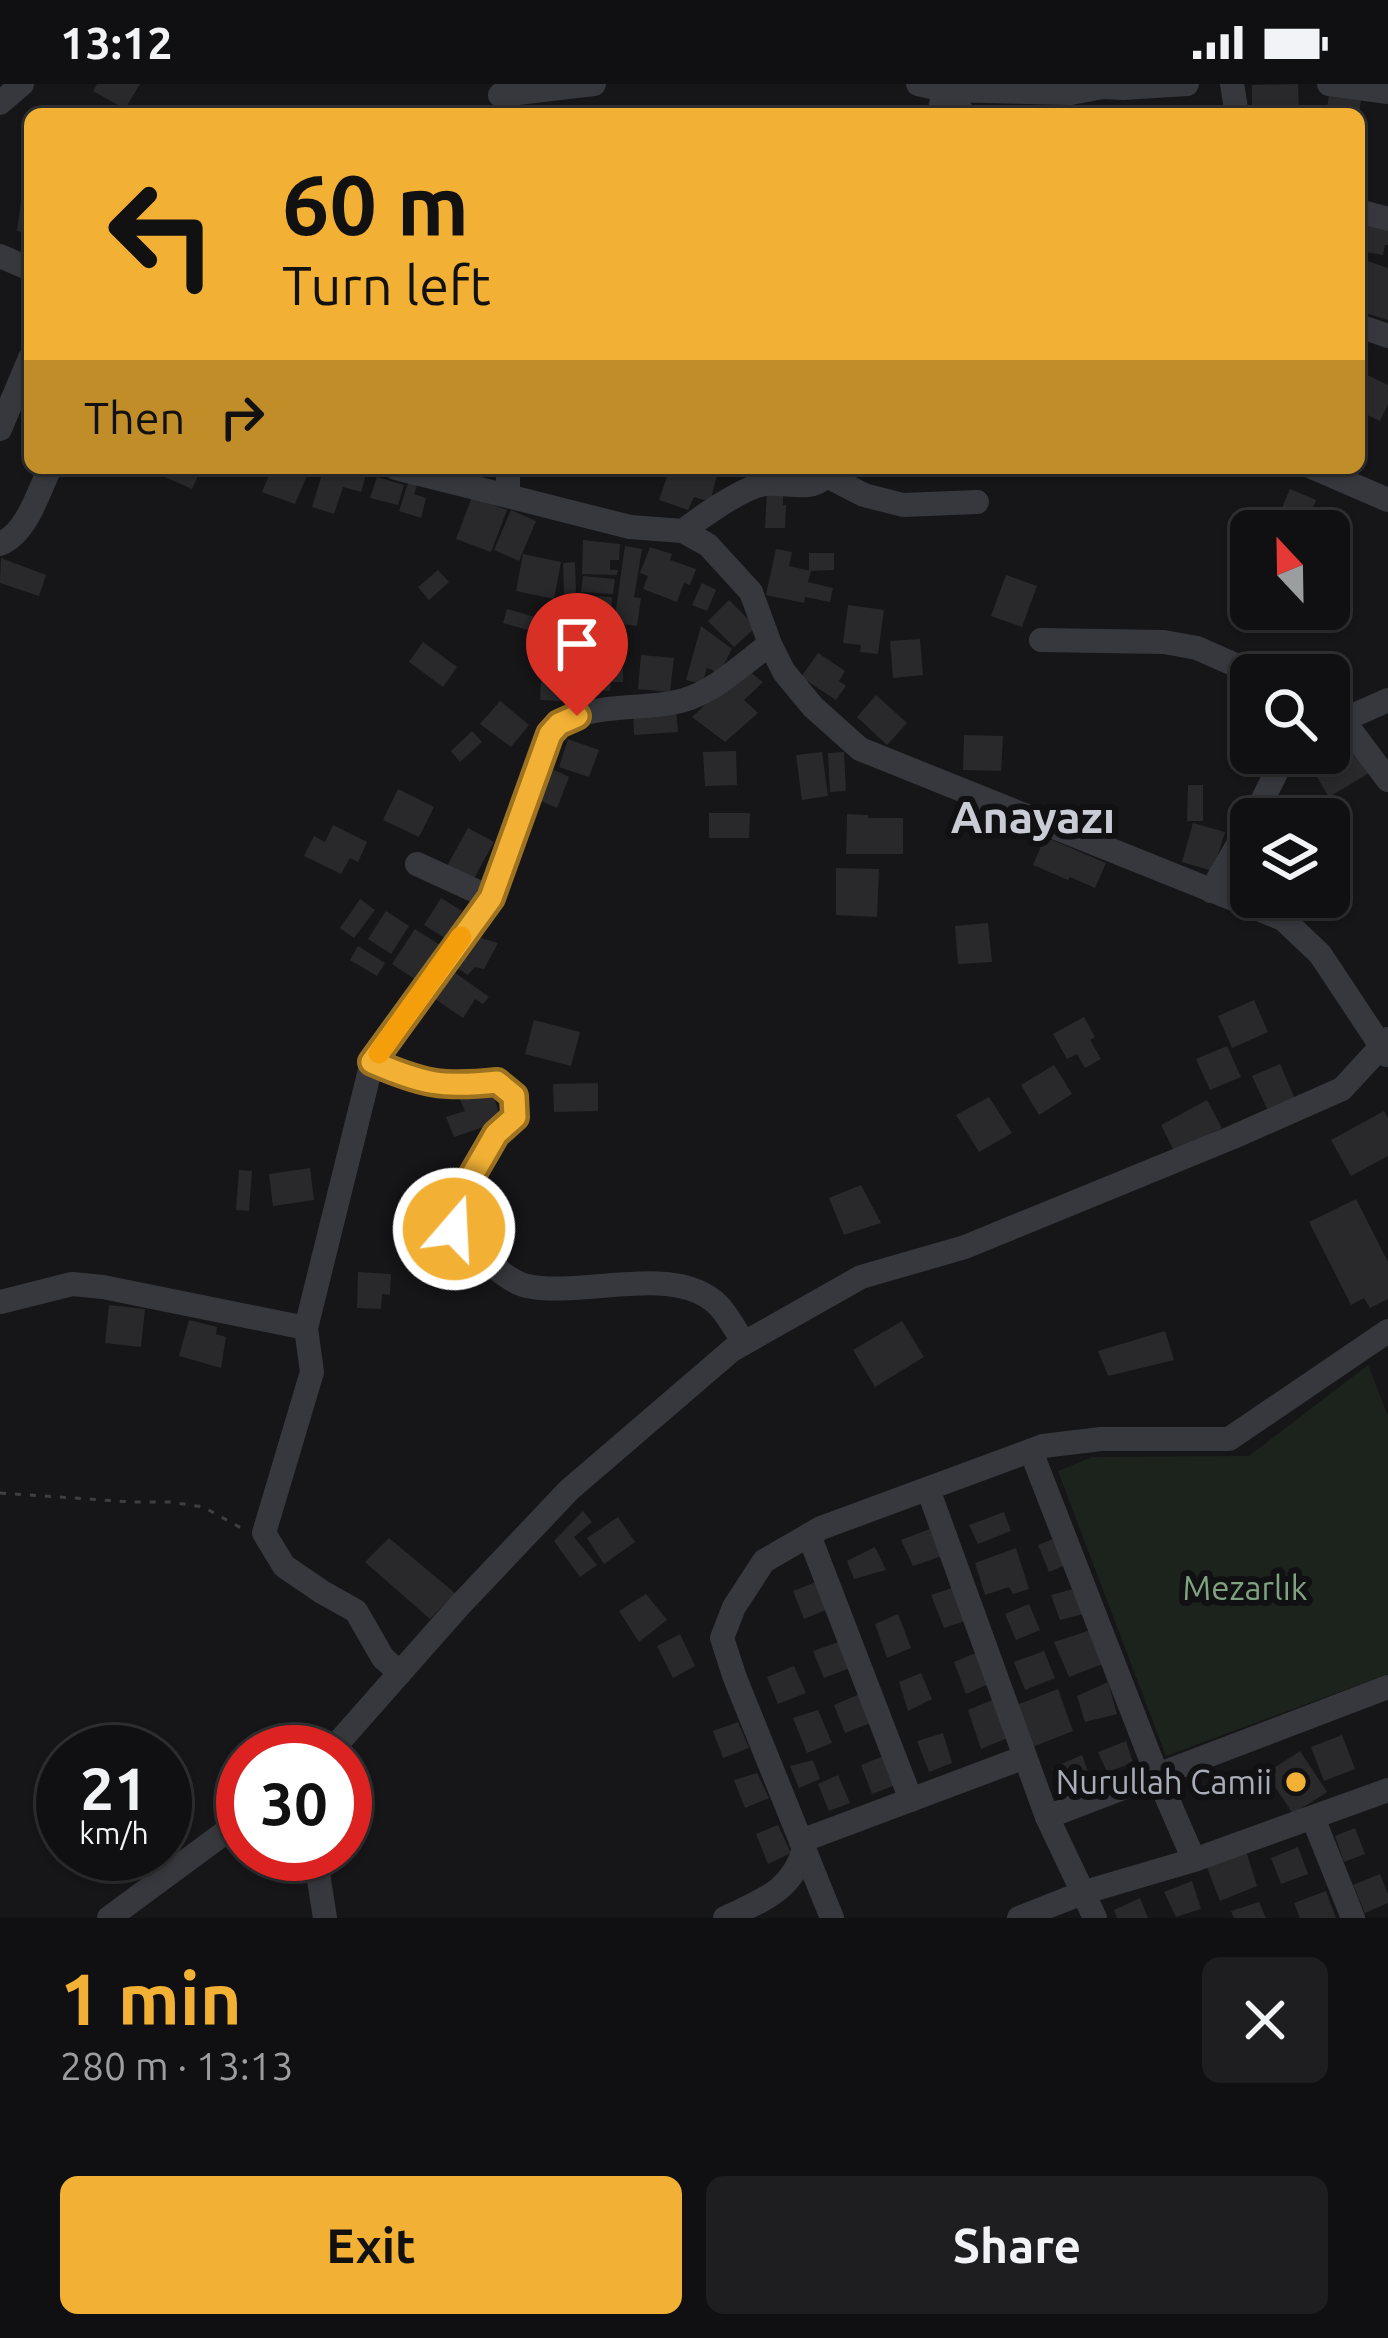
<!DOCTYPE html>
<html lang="en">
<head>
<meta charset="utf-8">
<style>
  body { margin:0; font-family:Ubuntu,sans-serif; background:#1e1e20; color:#f1f3f6; height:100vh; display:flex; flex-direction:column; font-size:45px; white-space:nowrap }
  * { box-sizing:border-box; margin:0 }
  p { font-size:39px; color:#9c9d9f }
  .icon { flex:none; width:66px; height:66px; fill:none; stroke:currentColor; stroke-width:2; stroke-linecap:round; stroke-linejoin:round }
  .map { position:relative; height:1834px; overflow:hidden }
  .sheet { display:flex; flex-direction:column; background:#101012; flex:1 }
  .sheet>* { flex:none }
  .top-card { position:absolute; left:24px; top:24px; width:1341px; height:366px; border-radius:18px; box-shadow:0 3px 9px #0004,0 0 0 3px #303032; background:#f2b134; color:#111; overflow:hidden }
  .needle { width:78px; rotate:338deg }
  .buttons { position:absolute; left:1230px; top:426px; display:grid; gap:24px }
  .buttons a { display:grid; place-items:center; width:120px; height:120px; border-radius:18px; background:#101012; box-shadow:0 3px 9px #0004,0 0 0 3px #303032; font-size:60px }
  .speed { position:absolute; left:36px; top:1641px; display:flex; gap:24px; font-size:60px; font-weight:700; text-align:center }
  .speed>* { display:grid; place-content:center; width:156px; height:156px; border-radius:50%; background:#101012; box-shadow:0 3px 9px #0004,0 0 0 3px #303032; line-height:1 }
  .speed small { font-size:30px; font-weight:400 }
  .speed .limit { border:18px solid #d22; background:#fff; color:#111 }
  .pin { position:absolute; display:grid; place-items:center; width:102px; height:102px; color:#fff; margin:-123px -51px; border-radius:50% 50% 50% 0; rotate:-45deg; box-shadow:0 0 12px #0007 }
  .pin .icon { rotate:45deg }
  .me { position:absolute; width:132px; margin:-66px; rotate:19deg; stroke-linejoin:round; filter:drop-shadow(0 0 9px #0008) }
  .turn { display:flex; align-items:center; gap:42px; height:252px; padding:0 60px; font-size:54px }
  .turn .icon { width:156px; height:156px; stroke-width:2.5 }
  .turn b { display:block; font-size:84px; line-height:102px }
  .then { display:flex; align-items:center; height:114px; padding:0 60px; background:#0003; gap:24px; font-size:45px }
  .round { display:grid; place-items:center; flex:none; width:126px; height:126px; border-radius:18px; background:#1e1e20 }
  .head { display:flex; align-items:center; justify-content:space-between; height:204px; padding:0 60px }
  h1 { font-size:72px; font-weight:700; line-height:90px; color:#f2b134 }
  .button { display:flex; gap:24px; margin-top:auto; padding:24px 60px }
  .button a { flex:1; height:138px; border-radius:18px; background:#f2b134; color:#111; font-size:48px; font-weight:700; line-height:138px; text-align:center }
  .button a+a { background:#1e1e20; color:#f1f3f6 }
  .status { display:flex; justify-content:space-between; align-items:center; height:84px; padding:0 60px; background:#101012; direction:ltr }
  .status svg { height:33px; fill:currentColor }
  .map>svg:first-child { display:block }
  .green { fill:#1c231d }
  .building { fill:#29292c }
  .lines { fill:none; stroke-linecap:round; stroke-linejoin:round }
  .path { stroke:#3d3f44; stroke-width:3; stroke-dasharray:6 9; stroke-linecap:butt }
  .minor { stroke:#37383d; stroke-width:24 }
  .route-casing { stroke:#9d7322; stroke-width:30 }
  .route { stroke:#f2b134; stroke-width:21 }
  .slow { stroke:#f59e0b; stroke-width:21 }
  .poi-dot { fill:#f2b134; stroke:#111113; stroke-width:4.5 }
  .labels { text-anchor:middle; stroke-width:12; stroke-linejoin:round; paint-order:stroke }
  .park-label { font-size:33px; fill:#7fa381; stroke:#111113 }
  .poi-label { font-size:33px; fill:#a8adb8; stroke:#111113; text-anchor:end }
  .district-label { font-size:45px; font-weight:bold; fill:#c9ccd4; stroke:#111113 }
</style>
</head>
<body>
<div class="status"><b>13:12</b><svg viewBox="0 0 49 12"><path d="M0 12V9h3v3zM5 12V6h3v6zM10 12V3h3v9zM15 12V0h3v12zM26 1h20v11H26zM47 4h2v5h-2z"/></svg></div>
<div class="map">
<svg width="1388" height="1834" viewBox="0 0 1388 1834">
  <rect width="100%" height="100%" fill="#161618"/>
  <!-- green -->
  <path class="green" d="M1368,1281l20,51v258l-222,82 -108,-285 34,-14 157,-1z"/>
  <!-- building -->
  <g class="building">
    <path d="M97,0h43l-15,25 -32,-18z"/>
    <path d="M1298,0l1,30h-47v-29z"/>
    <path d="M1329,11l32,5 -2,14h-33z"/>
    <path d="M22,110l8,1v39l-13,-3z"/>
    <path d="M1364,138l24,4v19h-3l-2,10 -24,-4z"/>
    <path d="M1359,174l29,10v52l-29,-9z"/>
    <path d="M1361,288l27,13v19l-8,17 -21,-10z"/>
    <path d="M169,384h27l5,2 -9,19 -27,-12z"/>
    <path d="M272,384h38l-15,36 -33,-12z"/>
    <path d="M324,384h44l-7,24 -18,-5 -9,27 -22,-7z"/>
    <path d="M670,384h49l-9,34 -16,-5 -6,13 -29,-10z"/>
    <path d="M377,393l27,8 -6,20 -28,-7z"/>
    <path d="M408,399l9,2 -3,9 12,4 -5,20 -22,-7z"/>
    <path d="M1290,405l26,11 -13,31 -27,-9z"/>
    <path d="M767,407l16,1v13h3l-1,23h-20z"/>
    <path d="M472,413l35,13 -16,42 -35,-13z"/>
    <path d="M511,426l25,11 -17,40 -25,-11z"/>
    <path d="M583,456l37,4 -1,16h-9v10h8l-1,5 -35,-1z"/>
    <path d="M625,462l17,3 -8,48 7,1 -4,28 -23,-3z"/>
    <path d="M650,463l22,7 -2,6 26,9 -6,16 -6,-2 -7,19 -34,-13 5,-13 -8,-3z"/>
    <path d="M776,465l16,3 -3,14 22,5 -3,11 25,6 -3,14 -25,-5 -1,6 -38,-8z"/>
    <path d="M809,469h25v17l-25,1z"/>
    <path d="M523,470l38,8 -7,37 -38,-8z"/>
    <path d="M1,474l45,17 -7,21 -39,-13z"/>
    <path d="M575,478l1,31 -12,1 -1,-31z"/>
    <path d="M438,486l11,12 -20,18 -11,-13z"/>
    <path d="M1006,491l31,11 -15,41 -31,-11z"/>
    <path d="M583,492l32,3 -2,15 -32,-2z"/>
    <path d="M702,499l14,7 -9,21 -15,-6z"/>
    <path d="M594,512l18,1 -2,27 -18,-1z"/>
    <path d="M729,516l27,27 -22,20 -26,-26z"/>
    <path d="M589,517v24h-20v-23z"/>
    <path d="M848,521l36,5 -6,44 -18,-2 1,-7 -18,-2z"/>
    <path d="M507,525l28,8 -4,14 -28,-8z"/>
    <path d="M701,542l31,23 -13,24 -12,-5 -5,16 -16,-4z"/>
    <path d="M595,546l30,5 -5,28 -29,-5z"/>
    <path d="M920,555l3,36 -30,3 -3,-37z"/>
    <path d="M423,558l34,25 -14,20 -34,-25z"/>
    <path d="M818,569l27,18 -6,10 7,5 -10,14 -35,-23z"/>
    <path d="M641,571l33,3 -4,34 -32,-3z"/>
    <path d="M579,580l44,4v14h-12l-1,9 -19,-1 2,-10 -16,-1z"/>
    <path d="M745,584l18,14 -19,18 14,13 -33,29 -33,-25z"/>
    <path d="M541,596h21l-1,21 -21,-1z"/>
    <path d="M876,611l31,28 -20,22 -30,-28z"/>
    <path d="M500,617l29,24 -18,22 -31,-23z"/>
    <path d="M676,625l2,23 -44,3 -1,-23z"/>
    <path d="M1348,644l26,42 -45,27 -18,-30 18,-11v-16z"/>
    <path d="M472,647l10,11 -22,20 -9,-11z"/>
    <path d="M964,651l39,1 -2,35 -38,-1z"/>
    <path d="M568,655l31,11 -10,27 -30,-10z"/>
    <path d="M736,667l1,34 -32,1 -2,-34z"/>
    <path d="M822,668l6,44 -26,4 -6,-45z"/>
    <path d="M844,668l2,39 -16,1 -2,-39z"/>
    <path d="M548,683l21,10 -12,31 -16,-7 6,-16 -6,-1z"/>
    <path d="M1188,701h15v36h-16z"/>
    <path d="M398,705l36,18 -15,30 -36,-17z"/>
    <path d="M709,729h41l-1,25h-40z"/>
    <path d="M847,730l21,1v3h35v36h-57z"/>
    <path d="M1193,739l32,9 -12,39 -31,-9z"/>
    <path d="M333,741l34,17 -9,20 -8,-4 -9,16 -37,-18 10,-20 11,6z"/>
    <path d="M468,744l26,14 -21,38 -26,-14z"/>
    <path d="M1045,753l61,26 -11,25 -25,-11 -2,3 -35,-15z"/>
    <path d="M836,784l43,1 -2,48 -41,-2z"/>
    <path d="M441,814l21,13 -17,27 -21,-13z"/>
    <path d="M360,815l15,11 -21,28 -14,-10z"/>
    <path d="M386,827l23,15 -18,28 -23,-15z"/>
    <path d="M988,839l4,39 -34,2 -3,-38z"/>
    <path d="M415,845l30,19 -23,36 -30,-20z"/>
    <path d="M478,853l20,6 -14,26 -9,-2 -7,8 -14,-9z"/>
    <path d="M358,862l27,17 -8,13 -27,-16z"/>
    <path d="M454,888l35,25 -6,7 -8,-5 -12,19 -28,-19z"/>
    <path d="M1254,916l14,32 -36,16 -14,-32z"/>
    <path d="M1084,933l11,20 -5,3 11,19 -16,9 -8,-14 -10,5 -14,-25z"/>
    <path d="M534,936l46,12 -9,34 -46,-12z"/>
    <path d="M1227,962l14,31 -31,13 -14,-31z"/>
    <path d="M1280,980l15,35 -27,12 -16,-35z"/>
    <path d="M1054,981l18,29 -33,21 -18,-30z"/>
    <path d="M598,999v28l-44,1 -1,-28z"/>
    <path d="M492,1005l9,32 -47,16 -8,-20 19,-6 -6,-14z"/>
    <path d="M989,1013l23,36 -33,19 -23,-37z"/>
    <path d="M1207,1016l15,28 -47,25 -14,-28z"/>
    <path d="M1384,1027l4,7v38l-37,20 -20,-36z"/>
    <path d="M310,1084l4,32 -41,6 -4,-32z"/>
    <path d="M239,1086l13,1 -3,40 -13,-1z"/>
    <path d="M861,1101l20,38 -37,12 -15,-37z"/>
    <path d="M1356,1115l32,63v37l-18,9 -6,-10 -13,7 -42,-83z"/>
    <path d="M420,1152l33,7 -7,28 -32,-6z"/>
    <path d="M358,1188l33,2 -1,21 -8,-1 -1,15 -24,-1z"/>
    <path d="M109,1221l36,4 -4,38 -36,-4z"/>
    <path d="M189,1236l28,7 -1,7 10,3 -5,31 -42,-12z"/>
    <path d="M902,1237l22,36 -49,30 -22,-37z"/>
    <path d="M1165,1247l9,29 -66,16 -10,-25z"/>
    <path d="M583,1427l9,11 -18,15 23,28 -17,12 -26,-36z"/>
    <path d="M1004,1428l7,19 -33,13 -9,-19z"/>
    <path d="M618,1433l17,25 -31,22 -17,-26z"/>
    <path d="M935,1443l10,28 -32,11 -12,-26z"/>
    <path d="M1060,1452l10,27 -21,9 -11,-27z"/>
    <path d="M389,1454l66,55 -25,26 -65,-57z"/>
    <path d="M875,1463l11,23 -32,9 -7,-18z"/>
    <path d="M1016,1464l13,41 -16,5 -4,-7 -24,8 -10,-32z"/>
    <path d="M816,1498l10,28 -22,9 -11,-28z"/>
    <path d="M955,1503l13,33 -24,8 -13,-33z"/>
    <path d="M1077,1504l10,25 -27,7 -9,-25z"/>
    <path d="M646,1510l21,26 -28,22 -20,-31z"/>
    <path d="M1029,1520l11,26 -24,10 -11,-26z"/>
    <path d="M898,1530l13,34 -24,10 -12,-34z"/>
    <path d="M1094,1545l11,34 -36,14 -15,-35z"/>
    <path d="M680,1550l15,32 -22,12 -16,-32z"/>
    <path d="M839,1558l11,26 -26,10 -11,-27z"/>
    <path d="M983,1566l10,32 -27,12 -12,-32z"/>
    <path d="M1044,1567l11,27 -30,12 -11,-28z"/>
    <path d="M794,1582l12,27 -28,11 -11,-27z"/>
    <path d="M921,1589l11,26 -24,12 -9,-29z"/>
    <path d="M1108,1598l9,32 -32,8 -8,-26z"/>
    <path d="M1058,1605l15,42 -43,17 -16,-42z"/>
    <path d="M862,1609l11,29 -28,11 -11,-28z"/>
    <path d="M999,1613l13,39 -31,13 -13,-39z"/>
    <path d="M818,1626l14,33 -25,10 -14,-35z"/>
    <path d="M738,1638l11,26 -26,10 -10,-27z"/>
    <path d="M943,1649l9,30 -23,9 -12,-31z"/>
    <path d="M1342,1651l13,34 -31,12 -13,-34z"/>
    <path d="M1126,1657l7,22 -26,9 -9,-20z"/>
    <path d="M1300,1667l27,41 -34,22 -27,-41z"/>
    <path d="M886,1671l12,29 -26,10 -11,-29z"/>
    <path d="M1082,1671l9,26 -32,10 -7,-23z"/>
    <path d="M813,1676l7,19 -21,9 -9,-22z"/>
    <path d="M757,1689l12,25 -24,10 -11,-28z"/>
    <path d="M838,1691l12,28 -21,8 -11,-27z"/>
    <path d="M778,1741l13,28 -23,11 -12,-30z"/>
    <path d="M1355,1744l10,26 -21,8 -9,-26z"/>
    <path d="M1298,1763l10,27 -27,10 -10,-26z"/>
    <path d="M1246,1767l11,35 -37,15 -14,-36z"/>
    <path d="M1380,1790l8,20v9l-23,10 -12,-28z"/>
    <path d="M1192,1797l9,28 -25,8 -12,-25z"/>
    <path d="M1326,1807l10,27h-36l-6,-15z"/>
    <path d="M1140,1814l8,20h-31l-3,-8z"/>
    <path d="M1259,1818l7,16h-32l-3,-7z"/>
  </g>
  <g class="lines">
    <!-- path -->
    <path class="path" d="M0,1409l132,9h38l33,5 42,23"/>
    <!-- minor -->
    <g class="minor">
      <path d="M918,0l26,6 -5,24"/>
      <path d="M1232,0l5,30"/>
      <path d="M1329,0l59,8"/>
      <path d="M500,11l94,-11"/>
      <path d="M0,19l22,-19"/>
      <path d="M964,30l-20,-24 127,3 32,-6 20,1 64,-4"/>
      <path d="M1359,127l29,8"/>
      <path d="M0,172l30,13"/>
      <path d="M1359,242l29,10"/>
      <path d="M0,345l30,-71"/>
      <path d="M396,384l234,59 53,4 25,14 43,47 19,52 14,28 29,35 47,42 423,170 37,35 67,101"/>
      <path d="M1314,384l74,32"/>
      <path d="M827,392l37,19 39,10 74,-3"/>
      <path d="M508,410v-26"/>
      <path d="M683,447c18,-14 55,-40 77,-46 26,-6 56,13 71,-17"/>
      <path d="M0,460c27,-11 38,-51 50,-76"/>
      <path d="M1041,556l123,2 33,6 61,27"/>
      <path d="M1388,616l-45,20 45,60"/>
      <path d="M1253,735l26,-52 19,-14"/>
      <path d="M417,780l74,34"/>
      <path d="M1211,807l40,-69"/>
      <path d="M372,978c51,22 70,25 125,20l17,14 1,21 -18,17 -45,76 2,19c17,17 50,52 73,57 57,12 148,-24 191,19 10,10 18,26 26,38"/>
      <path d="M0,1218l72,-18 31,3 203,41"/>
      <path d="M1031,1367l126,324 37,85"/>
      <path d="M928,1405l119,328 48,101"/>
      <path d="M809,1451l102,265"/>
      <path d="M400,1589l-17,-15 -27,-47 -34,-19 -38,-26 -20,-33 48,-161 -6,-44 66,-266 119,-164 59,-164c32,-36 92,-21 134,-34 31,-9 60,-37 86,-56"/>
      <path d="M330,1668l129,-146 110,-116 163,-140 129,-73 104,-30 266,-109 111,-49 46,-50"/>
      <path d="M1047,1733l341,-130"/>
      <path d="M1313,1734l40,100"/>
      <path d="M801,1757l224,-84"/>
      <path d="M315,1770l10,64"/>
      <path d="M109,1834l134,-99"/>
      <path d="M725,1834c35,-17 67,-26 79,-69"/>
      <path d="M832,1834l-97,-240 -13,-40 12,-31 30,-46 57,-33 222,-82 58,-7h128l159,-108"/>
      <path d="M1019,1834l66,-26 109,-32 194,-70"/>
    </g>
  </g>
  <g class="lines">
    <defs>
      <path id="route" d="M454,1145l-2,-19 44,-76 19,-17 -1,-21 -17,-14c-55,6 -74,2 -125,-20l119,-164 59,-164 9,-10 18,-8"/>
    </defs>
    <!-- route casing -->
    <use href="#route" class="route-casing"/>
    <!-- route -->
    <use href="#route" class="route"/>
    <!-- slow -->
    <path class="slow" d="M379,969l82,-116"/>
  </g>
  <!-- markers -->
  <circle class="poi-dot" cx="1296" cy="1698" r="12"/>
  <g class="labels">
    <!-- park labels -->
    <g class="park-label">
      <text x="1245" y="1516">Mezarlık</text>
    </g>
    <!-- poi labels -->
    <g class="poi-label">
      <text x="1272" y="1710">Nurullah Camii</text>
    </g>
    <!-- district labels -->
    <g class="district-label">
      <text x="1033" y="749">Anayazı</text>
    </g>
  </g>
</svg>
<div class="buttons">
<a><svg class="needle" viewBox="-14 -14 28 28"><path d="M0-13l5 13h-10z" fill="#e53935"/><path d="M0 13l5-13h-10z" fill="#9c9d9f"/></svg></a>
<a><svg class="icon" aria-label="search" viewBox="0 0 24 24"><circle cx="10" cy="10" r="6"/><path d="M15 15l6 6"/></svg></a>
<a><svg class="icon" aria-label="layers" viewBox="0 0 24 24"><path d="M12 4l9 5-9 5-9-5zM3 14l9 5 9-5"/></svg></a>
</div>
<div class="speed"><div>21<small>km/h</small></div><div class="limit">30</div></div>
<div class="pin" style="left:577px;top:632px;background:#d93025"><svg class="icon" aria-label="arrive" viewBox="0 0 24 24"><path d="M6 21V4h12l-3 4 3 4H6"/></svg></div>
<svg class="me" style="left:454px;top:1145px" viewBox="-20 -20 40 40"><circle r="17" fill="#f2b134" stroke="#fff" stroke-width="3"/><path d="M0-11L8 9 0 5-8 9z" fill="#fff"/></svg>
<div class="top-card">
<div class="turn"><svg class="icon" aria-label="left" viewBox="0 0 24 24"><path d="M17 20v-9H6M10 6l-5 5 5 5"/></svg><div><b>60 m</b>Turn left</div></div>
<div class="then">Then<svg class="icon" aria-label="right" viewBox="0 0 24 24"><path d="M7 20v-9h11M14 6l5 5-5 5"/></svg></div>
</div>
</div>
<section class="sheet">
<div class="head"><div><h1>1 min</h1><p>280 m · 13:13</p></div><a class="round"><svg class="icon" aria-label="close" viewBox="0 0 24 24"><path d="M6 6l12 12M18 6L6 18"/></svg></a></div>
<div class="button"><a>Exit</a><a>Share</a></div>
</section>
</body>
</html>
